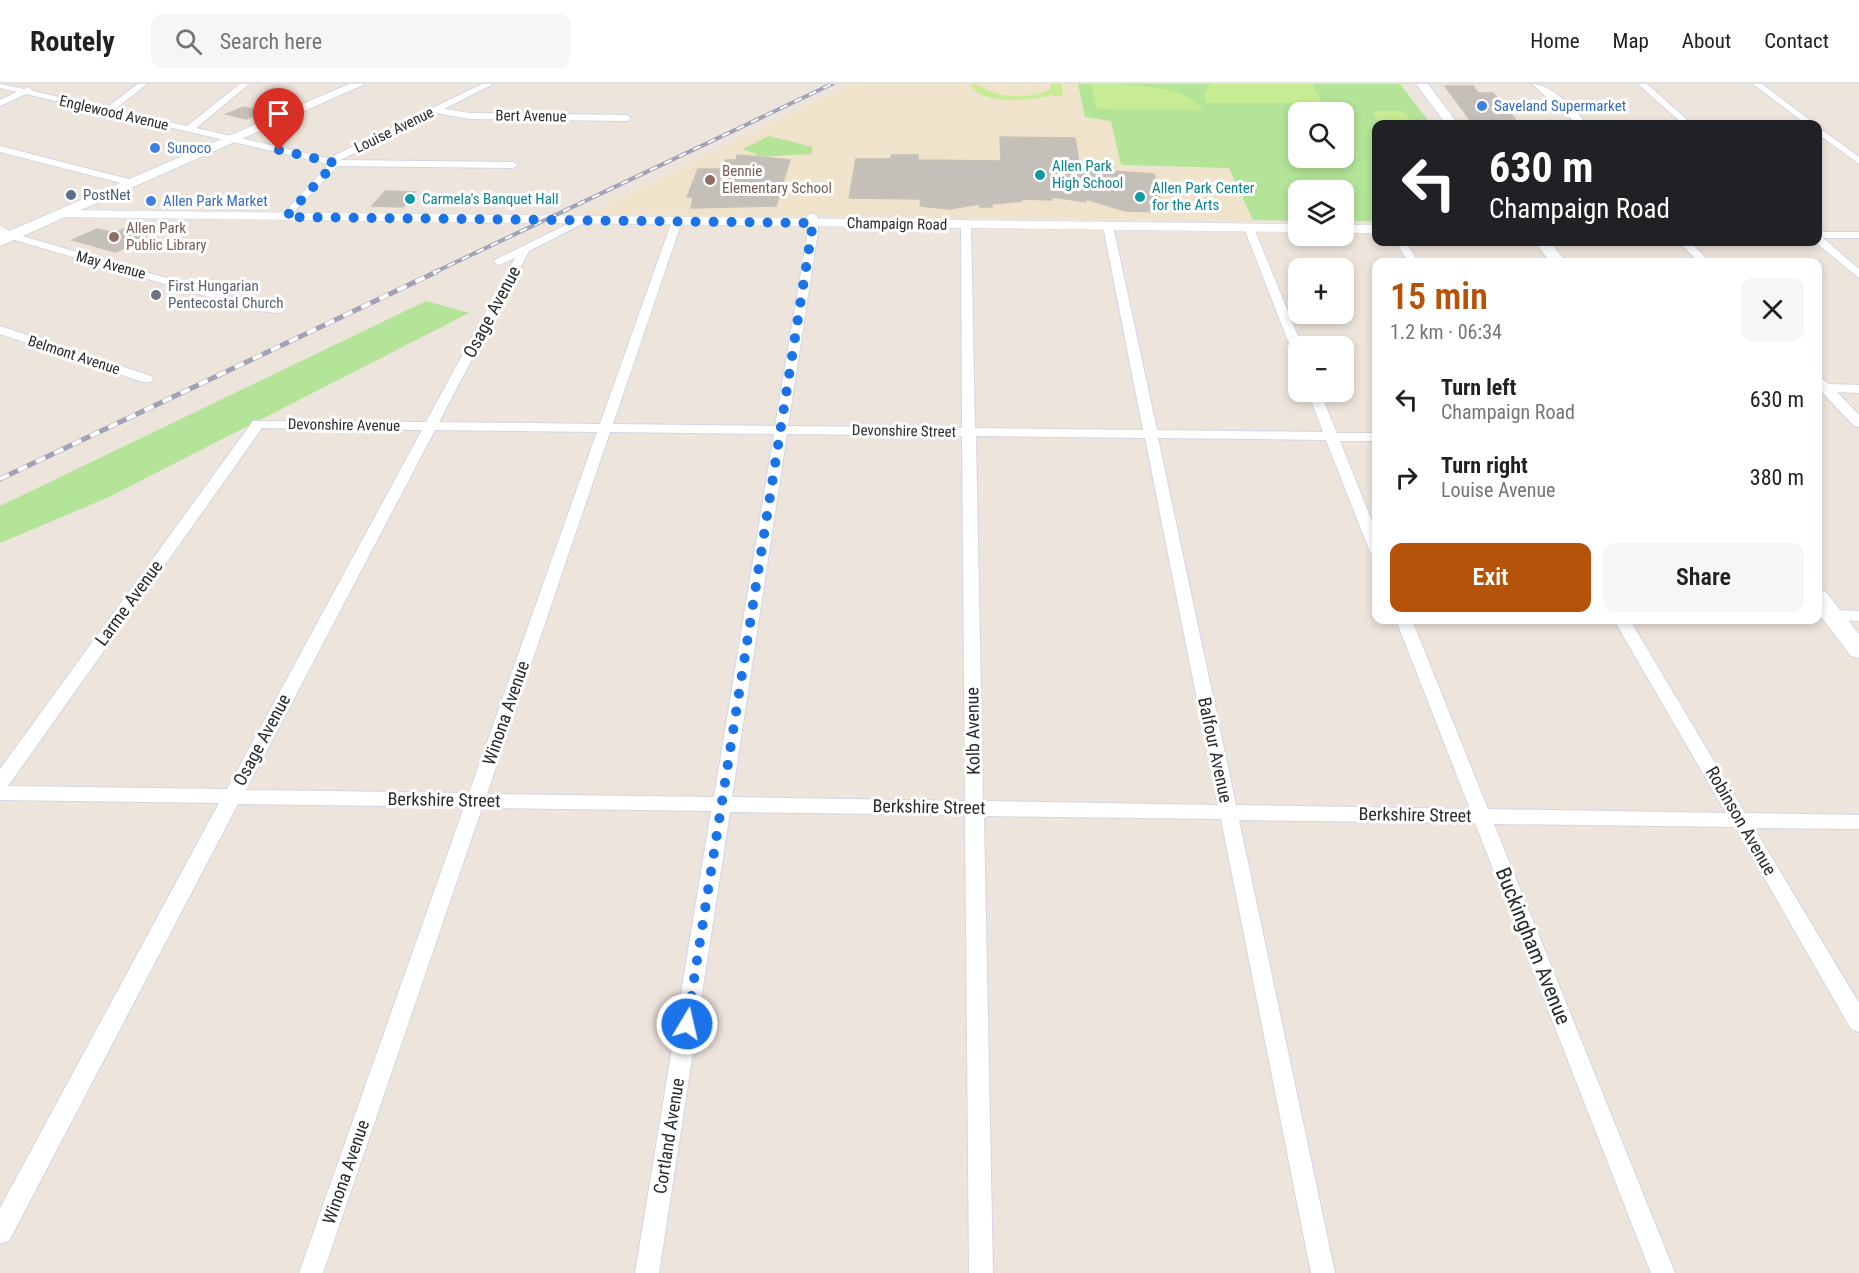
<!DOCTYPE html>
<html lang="en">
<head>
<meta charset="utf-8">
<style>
  body { margin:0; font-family:"Roboto Condensed",sans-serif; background:#f6f6f6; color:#202124; height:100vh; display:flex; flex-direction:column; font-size:22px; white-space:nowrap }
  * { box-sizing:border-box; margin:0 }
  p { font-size:20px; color:#757577 }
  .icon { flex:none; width:33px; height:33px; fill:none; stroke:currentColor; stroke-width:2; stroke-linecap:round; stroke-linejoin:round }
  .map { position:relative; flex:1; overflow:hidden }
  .side { position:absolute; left:1372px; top:174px; width:450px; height:366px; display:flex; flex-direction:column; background:#fff; border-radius:12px; box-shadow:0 3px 9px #0003 }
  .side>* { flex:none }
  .guide { position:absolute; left:1372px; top:36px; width:450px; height:126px; border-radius:12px; box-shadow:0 3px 9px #0003; background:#202124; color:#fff; overflow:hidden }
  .fabs { position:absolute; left:1288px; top:18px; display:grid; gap:12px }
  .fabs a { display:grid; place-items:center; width:66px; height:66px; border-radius:12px; background:#fff; box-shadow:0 3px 9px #0003; font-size:30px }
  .pin { position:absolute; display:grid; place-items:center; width:51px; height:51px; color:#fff; margin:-62px -26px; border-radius:50% 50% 50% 0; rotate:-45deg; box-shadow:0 0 6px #0007 }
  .pin .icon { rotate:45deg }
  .me { position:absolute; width:66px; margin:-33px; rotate:9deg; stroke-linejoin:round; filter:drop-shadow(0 0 4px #0008) }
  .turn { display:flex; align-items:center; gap:21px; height:126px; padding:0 18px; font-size:27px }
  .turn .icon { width:78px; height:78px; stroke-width:2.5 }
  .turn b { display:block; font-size:42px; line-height:51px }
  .round { display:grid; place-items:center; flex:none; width:63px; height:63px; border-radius:12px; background:#f6f6f6 }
  .head { display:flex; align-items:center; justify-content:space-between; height:102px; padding:0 18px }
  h1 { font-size:36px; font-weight:600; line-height:45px; color:#b45309 }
  .button { display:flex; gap:12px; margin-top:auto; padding:12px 18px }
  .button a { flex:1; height:69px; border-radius:12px; background:#b45309; color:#fff; font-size:24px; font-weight:600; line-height:69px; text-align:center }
  .button a+a { background:#f6f6f6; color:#202124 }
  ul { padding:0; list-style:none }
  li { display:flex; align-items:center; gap:18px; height:78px; padding:0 18px }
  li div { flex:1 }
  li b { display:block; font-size:22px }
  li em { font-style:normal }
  header { display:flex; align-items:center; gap:36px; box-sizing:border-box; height:84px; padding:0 30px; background:#fff; border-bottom:2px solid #e0e0e0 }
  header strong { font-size:28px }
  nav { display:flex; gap:33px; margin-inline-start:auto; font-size:21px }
  .search { width:420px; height:54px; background:#f6f6f6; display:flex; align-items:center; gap:15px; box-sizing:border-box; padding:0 21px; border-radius:12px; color:#757577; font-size:22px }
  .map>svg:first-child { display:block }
  .education { fill:#efe3cc }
  .green { fill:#b3e498; fill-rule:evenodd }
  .pitch { fill:#c8ec93 }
  .building { fill:#c5bfb9; stroke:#c8c1b6; stroke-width:1.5 }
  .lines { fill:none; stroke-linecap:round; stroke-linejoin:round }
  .minor-casing { stroke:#d2d5e4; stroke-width:2 }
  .tertiary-casing { stroke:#d2d5e4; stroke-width:1 }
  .secondary-casing { stroke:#d2d5e4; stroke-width:2 }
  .minor { fill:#fff; fill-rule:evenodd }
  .tertiary { fill:#fff; fill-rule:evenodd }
  .secondary { fill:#fff; fill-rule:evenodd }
  .rail-far1-casing { stroke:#9fa3b5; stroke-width:4 }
  .rail-casing { stroke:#9fa3b5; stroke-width:5 }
  .rail-far1 { stroke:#fff; stroke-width:2; stroke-dasharray:8; stroke-linecap:butt }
  .rail { stroke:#fff; stroke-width:4; stroke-dasharray:10; stroke-linecap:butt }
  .route { stroke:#1a73e8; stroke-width:10; stroke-dasharray:0 18 }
  .shop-dot { fill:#3f7fe0; stroke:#fff; stroke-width:2 }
  .culture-dot { fill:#0f9aa8; stroke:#fff; stroke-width:2 }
  .education-dot { fill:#8d6e63; stroke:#fff; stroke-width:2 }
  .service-dot { fill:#5c6f8a; stroke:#fff; stroke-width:2 }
  .worship-dot { fill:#6b7280; stroke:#fff; stroke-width:2 }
  .labels { text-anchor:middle; stroke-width:6; stroke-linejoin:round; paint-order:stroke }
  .far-shop-label { font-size:15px; fill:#366cbe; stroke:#fff; text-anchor:start }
  .far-street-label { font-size:15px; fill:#2b2b2b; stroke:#fff }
  .far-culture-label { font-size:15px; fill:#0d838f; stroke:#fff; text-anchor:start }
  .far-education-label { font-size:15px; fill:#785e54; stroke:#fff; text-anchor:start }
  .far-service-label { font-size:15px; fill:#4e5e75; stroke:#fff; text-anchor:start }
  .far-worship-label { font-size:15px; fill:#5b616d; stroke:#fff; text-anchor:start }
  .street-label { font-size:18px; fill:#2b2b2b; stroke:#fff }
  .near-street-label { font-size:21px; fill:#2b2b2b; stroke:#fff }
</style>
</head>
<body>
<header>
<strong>Routely</strong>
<div class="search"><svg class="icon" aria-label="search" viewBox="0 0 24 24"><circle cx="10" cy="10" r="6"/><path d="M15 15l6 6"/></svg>Search here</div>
<nav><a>Home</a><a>Map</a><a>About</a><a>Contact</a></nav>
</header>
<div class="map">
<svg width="1859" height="1189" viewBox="0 0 1859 1189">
  <rect width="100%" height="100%" fill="#ede5dc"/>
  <!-- education -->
  <path class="education" d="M850,0h228l7,33 26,4 16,47h102l24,52 -665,-6z"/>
  <!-- green -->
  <g class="green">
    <path d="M1078,0h322l31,40h-54v97h-33v-31h-45v31l-46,-1 -24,-52 -108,-3 -10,-44 -26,-4zM1299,28h45v46h-45z"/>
    <path d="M769,52l44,11 -2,7 -55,3v-3l-14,-5z"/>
    <path d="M426,217l43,12 -362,185 -107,45v-37z"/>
  </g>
  <!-- pitch -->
  <g class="pitch">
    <path d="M971,0c10,0 11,5 21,8 18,7 39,5 57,-2l2,-6h10l2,12h-10v-2c-18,7 -74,12 -82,-10z"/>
    <path d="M1091,0c37,0 93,0 112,26l-102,-1 -5,-2z"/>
    <path d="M1210,0h103l9,19h-116l-2,-7z"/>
    <path d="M1377,27h26l10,13h-32l-8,-11z"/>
  </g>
  <!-- building -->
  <g class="building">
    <path d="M1445,2h28l5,7h15l22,26 -45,1z"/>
    <path d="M244,23l20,4 -18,8 -20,-5z"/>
    <path d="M1000,53l75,1 5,31 74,5 9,38 -38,-1 -39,-12v3l-34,-5v3l-30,-1v2l-30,3v3h-12v-3l-31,5 -29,-3 1,-7 -72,-1 7,-39h35v-4h27v5l83,1z"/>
    <path d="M737,71l53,5 -14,46 -85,2 2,-11h-6l11,-28h25l3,-9h10z"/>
    <path d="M385,107l30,1 -12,15 -31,-1z"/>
    <path d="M133,141l25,7 -42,20 -44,-12 25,-11 18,4z"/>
  </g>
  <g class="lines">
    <defs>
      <g id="minor">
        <path d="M0,0l24,5 5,-2 4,4 73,17 32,-24h9l-33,26 73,16 53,-42h9l-53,44 135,31 2,-3 149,-72h11l-49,25 26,4 157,2 4,3 -4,3 -157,-2 -34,-6 -96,47 173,2 5,3 -5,3 -175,-2 -52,54 -5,-3 1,-2 47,-51 -303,-70 -26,12v-6l17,-8 -17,-4z"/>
        <path d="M1532,0c19,0 44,25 54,40h-9z"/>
        <path d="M1638,0h9l45,40h-9z"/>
        <path d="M1753,0h9l53,40h-9z"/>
        <path d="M1818,43l41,30v7l-41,-30z"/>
        <path d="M0,62l136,35 2,2 -5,3 -133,-34z"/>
        <path d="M812,129l5,3 1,15 -30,195 174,2 -1,-203 5,-3 5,3 4,203 168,2 -40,-204 5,-3 5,3 44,204 166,2 -15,-40h12l17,41h40v8h-37l37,93v23l-7,-5 -44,-112 -168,-2 78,367 234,4 -74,-189h16l76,189 238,4 -112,-193h16l115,193 114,2v14l-105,-1 105,175v29l-8,-3 -116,-202 -241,-3 181,449h-24l-176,-450 -236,-3 96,453h-24l-90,-454 -237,-3 9,457h-24l-4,-458 -235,-3 -71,461h-24l76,-462 -229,-3 -159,465h-24l165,-466 -226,-3 -229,437 -9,3v-36l219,-405 -219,-3v-31l253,-348 173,1 89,-164 -16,7 -5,-3 1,-2 87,-43 5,3 -1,2 -57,29 -90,171 161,2 72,-203 5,-3 5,3 -69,203 162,2 33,-195 -1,-15zM262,344l160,2 -195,359 -219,-3zM435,346l162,2 -128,361 -223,-3zM610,348l164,2 -60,363 -227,-3zM787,350l175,2 3,365 -233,-4zM976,352l169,2 73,367 -235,-4z"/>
        <path d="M1249,141l5,3 48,118h-3v12l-6,-4 -49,-126z"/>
        <path d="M1818,148h41v6h-36l36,31v9l-44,-36h3z"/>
        <path d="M12,149l250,73 17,1 6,3 -6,3 -22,-2 -249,-73 -1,-2z"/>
        <path d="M1396,158h10l12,20h-10z"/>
        <path d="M1679,158h11l20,20h-11z"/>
        <path d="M0,242l151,50 2,3 -2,3h-8l-143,-48z"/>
        <path d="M1818,292l11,8 30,1v8l-22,-1 22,23v12l-5,-1 -32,-34 -4,-1z"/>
        <path d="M1832,526l27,1v10l-33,-2 -2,-4z"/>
      </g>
      <g id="tertiary">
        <path d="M62,126l1237,14v8l-1242,-15 -1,-3z"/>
        <rect x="1344" y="141" width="33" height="8"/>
        <path d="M0,142l19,10 -7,4 -12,-5z"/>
      </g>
      <g id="secondary">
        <path d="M349,0h16l-365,162v-11z"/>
        <path d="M1416,0h12l30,40h-12z"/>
        <path d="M1535,158h15l16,20h-16z"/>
        <path d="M1818,506l8,2 33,42v24l-8,-2 -33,-43z"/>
      </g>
    </defs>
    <!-- minor casing -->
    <use href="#minor" class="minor-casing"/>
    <!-- tertiary casing -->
    <use href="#tertiary" class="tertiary-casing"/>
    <!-- secondary casing -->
    <use href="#secondary" class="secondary-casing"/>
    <!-- minor -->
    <use href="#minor" class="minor"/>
    <!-- tertiary -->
    <use href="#tertiary" class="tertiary"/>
    <!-- secondary -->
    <use href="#secondary" class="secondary"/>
    <defs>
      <path id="rail-far1" d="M433,189l399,-189"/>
      <path id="rail" d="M0,395l436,-207"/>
    </defs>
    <!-- rail-far1 casing -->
    <use href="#rail-far1" class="rail-far1-casing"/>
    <!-- rail casing -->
    <use href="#rail" class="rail-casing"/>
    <!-- rail-far1 -->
    <use href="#rail-far1" class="rail-far1"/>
    <!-- rail -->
    <use href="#rail" class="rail"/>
  </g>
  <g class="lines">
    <!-- route -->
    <path class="route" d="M279,66l56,13 -49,54 527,6 -126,801"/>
  </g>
  <!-- markers -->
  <g class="shop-dot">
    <circle cx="1482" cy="22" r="6"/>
    <circle cx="155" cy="64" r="6"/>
    <circle cx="151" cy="117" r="6"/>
  </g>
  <g class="culture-dot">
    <circle cx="1040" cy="91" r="6"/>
    <circle cx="1140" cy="113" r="6"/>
    <circle cx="410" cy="115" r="6"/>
  </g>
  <g class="education-dot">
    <circle cx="710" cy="96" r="6"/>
    <circle cx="114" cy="153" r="6"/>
  </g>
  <circle class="service-dot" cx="71" cy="111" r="6"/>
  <circle class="worship-dot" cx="156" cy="211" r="6"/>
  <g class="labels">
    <!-- far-shop labels -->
    <g class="far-shop-label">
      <text x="1494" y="27">Saveland Supermarket</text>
      <text x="167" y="69">Sunoco</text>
      <text x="163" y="122">Allen Park Market</text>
    </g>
    <!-- far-street labels -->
    <g class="far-street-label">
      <text transform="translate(114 29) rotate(13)" y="5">Englewood Avenue</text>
      <text transform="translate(531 32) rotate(1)" y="5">Bert Avenue</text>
      <text transform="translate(394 46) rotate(-26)" y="5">Louise Avenue</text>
      <text transform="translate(897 140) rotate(1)" y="5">Champaign Road</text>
      <text transform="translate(111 181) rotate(15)" y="5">May Avenue</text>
      <text transform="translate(74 271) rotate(18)" y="5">Belmont Avenue</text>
      <text transform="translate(344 341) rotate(1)" y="5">Devonshire Avenue</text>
      <text transform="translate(904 347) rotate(1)" y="5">Devonshire Street</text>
    </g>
    <!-- far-culture labels -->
    <g class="far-culture-label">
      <text x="1052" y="87">Allen Park<tspan x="1052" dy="17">High School</tspan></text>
      <text x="1152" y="109">Allen Park Center<tspan x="1152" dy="17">for the Arts</tspan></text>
      <text x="422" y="120">Carmela's Banquet Hall</text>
    </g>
    <!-- far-education labels -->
    <g class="far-education-label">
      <text x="722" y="92">Bennie<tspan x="722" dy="17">Elementary School</tspan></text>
      <text x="126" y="149">Allen Park<tspan x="126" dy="17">Public Library</tspan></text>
    </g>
    <!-- far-service labels -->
    <g class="far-service-label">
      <text x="83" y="116">PostNet</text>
    </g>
    <!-- far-worship labels -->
    <g class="far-worship-label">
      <text x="168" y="207">First Hungarian<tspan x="168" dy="17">Pentecostal Church</tspan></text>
    </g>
    <!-- street labels -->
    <g class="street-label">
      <text transform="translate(492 228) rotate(-62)" y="6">Osage Avenue</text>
      <text transform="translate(129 519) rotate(-54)" y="6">Larme Avenue</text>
      <text transform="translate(506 629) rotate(-71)" y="6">Winona Avenue</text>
      <text transform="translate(973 647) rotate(-91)" y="6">Kolb Avenue</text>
      <text transform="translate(262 656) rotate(-62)" y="6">Osage Avenue</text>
      <text transform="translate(1215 666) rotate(78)" y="6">Balfour Avenue</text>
      <text transform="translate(444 716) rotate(1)" y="6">Berkshire Street</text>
      <text transform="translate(929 723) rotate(1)" y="6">Berkshire Street</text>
      <text transform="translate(1415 731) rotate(1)" y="6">Berkshire Street</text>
      <text transform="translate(1741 737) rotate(60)" y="6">Robinson Avenue</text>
      <text transform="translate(669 1052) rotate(-81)" y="6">Cortland Avenue</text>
      <text transform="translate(346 1088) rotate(-71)" y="6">Winona Avenue</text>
    </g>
    <!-- near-street labels -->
    <g class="near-street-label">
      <text transform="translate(1533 862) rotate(68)" y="7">Buckingham Avenue</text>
    </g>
  </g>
</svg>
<div class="fabs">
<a><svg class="icon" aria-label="search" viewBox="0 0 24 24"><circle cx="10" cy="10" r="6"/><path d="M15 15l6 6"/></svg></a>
<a><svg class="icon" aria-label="layers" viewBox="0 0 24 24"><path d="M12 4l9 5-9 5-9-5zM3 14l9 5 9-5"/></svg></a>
<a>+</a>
<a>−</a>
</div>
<div class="pin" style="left:279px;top:66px;background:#d93025"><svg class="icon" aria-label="arrive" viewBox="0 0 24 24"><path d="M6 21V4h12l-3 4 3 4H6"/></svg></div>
<svg class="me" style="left:687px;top:940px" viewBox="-20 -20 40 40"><circle r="17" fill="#1a73e8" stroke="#fff" stroke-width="3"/><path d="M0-11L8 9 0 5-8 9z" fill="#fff"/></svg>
<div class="guide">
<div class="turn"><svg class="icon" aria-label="left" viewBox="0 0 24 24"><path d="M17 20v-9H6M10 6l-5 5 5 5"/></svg><div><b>630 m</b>Champaign Road</div></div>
</div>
<section class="side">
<div class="head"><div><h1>15 min</h1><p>1.2 km · 06:34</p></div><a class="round"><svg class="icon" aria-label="close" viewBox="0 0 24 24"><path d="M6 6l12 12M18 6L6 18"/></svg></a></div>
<ul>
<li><svg class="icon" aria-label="left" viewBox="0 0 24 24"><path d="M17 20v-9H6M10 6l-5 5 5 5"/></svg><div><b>Turn left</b><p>Champaign Road</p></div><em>630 m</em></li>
<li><svg class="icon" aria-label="right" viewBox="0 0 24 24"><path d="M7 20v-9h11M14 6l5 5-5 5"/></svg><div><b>Turn right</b><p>Louise Avenue</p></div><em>380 m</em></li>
</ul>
<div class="button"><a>Exit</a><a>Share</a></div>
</section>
</div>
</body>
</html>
